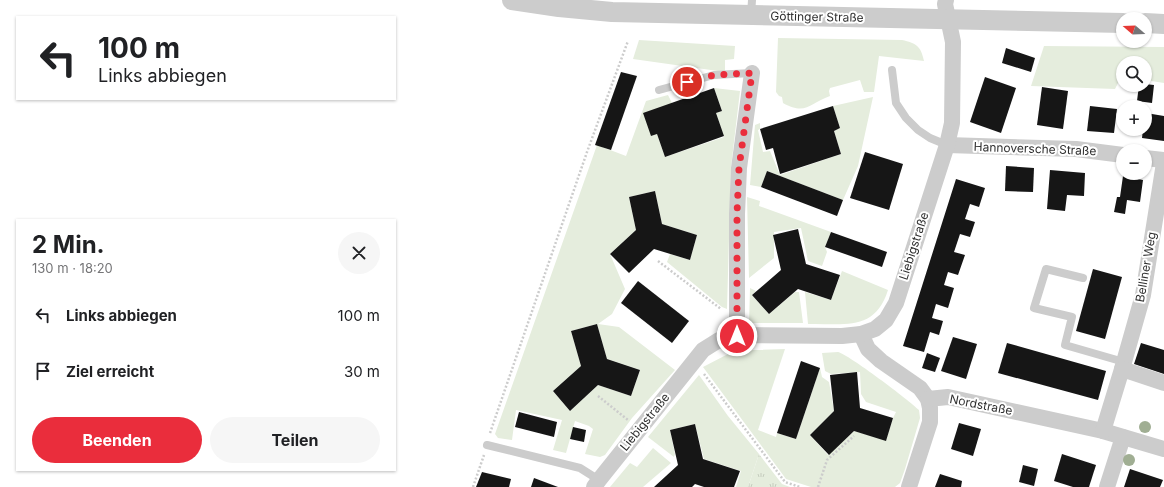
<!DOCTYPE html>
<html lang="de">
<head>
<meta charset="utf-8">
<style>
  body { margin:0; font-family:Inter,sans-serif; background:#f6f6f6; color:#202124; height:100vh; display:flex; flex-direction:column; font-size:15px; white-space:nowrap }
  * { box-sizing:border-box; margin:0 }
  p { font-size:13px; color:#757577 }
  .icon { flex:none; width:22px; height:22px; fill:none; stroke:currentColor; stroke-width:2; stroke-linecap:round; stroke-linejoin:round }
  .map { position:relative; flex:1; overflow:hidden }
  .sheet { position:absolute; left:16px; top:219px; width:380px; height:252px; display:flex; flex-direction:column; background:#fff; border-radius:0px; box-shadow:0 1px 3px #0004 }
  .sheet>* { flex:none }
  .banner { position:absolute; left:16px; top:16px; width:380px; height:84px; border-radius:0px; box-shadow:0 1px 3px #0004; background:#fff; color:#202124; overflow:hidden }
  .needle { width:26px; rotate:289deg }
  .fabs { position:absolute; left:1116px; top:12px; display:grid; gap:8px }
  .fabs a { display:grid; place-items:center; width:36px; height:36px; border-radius:50%; background:#fff; box-shadow:0 1px 3px #0004; font-size:20px }
  .pin { position:absolute; display:grid; place-items:center; width:34px; height:34px; color:#fff; margin:-17px; border:2px solid #fff; border-radius:50%; box-shadow:0 1px 4px #0007 }
  .me { position:absolute; width:44px; margin:-22px; rotate:0deg; stroke-linejoin:round; filter:drop-shadow(0 0 3px #0008) }
  .turn { display:flex; align-items:center; gap:14px; height:84px; padding:0 16px; font-size:18px }
  .turn .icon { width:52px; height:52px; stroke-width:2.5 }
  .turn b { display:block; font-size:28px; line-height:34px }
  .round { display:grid; place-items:center; flex:none; width:42px; height:42px; border-radius:21px; background:#f6f6f6 }
  .summary { display:flex; align-items:center; justify-content:space-between; height:68px; padding:0 16px }
  h1 { font-size:24px; font-weight:700; line-height:30px }
  .button { display:flex; gap:8px; margin-top:auto; padding:8px 16px }
  .button a { flex:1; height:46px; border-radius:24px; background:#ea2d3c; color:#fff; font-size:16px; font-weight:700; line-height:46px; text-align:center }
  .button a+a { background:#f6f6f6; color:#202124 }
  ul { padding:0; list-style:none }
  li { display:flex; align-items:center; gap:12px; height:56px; padding:0 16px }
  li div { flex:1 }
  li b { display:block; font-size:15px }
  li em { font-style:normal }
  .map>svg:first-child { display:block }
  .green { fill:#e5eddd; fill-rule:evenodd }
  .park { fill:url(#park-tufts) }
  .building { fill:#161616 }
  .lines { fill:none; stroke-linecap:round; stroke-linejoin:round }
  .path { stroke:#ccc; stroke-width:2.5; stroke-dasharray:2 2; stroke-linecap:butt }
  .service { stroke:#ccc; stroke-width:8 }
  .minor { stroke:#ccc; stroke-width:16 }
  .tertiary { stroke:#ccc; stroke-width:20 }
  .tree { fill:#a0ae93 }
  .route { stroke:#ea2d3c; stroke-width:7; stroke-dasharray:0 12.6 }
  .labels { text-anchor:middle; stroke-width:4; stroke-linejoin:round; paint-order:stroke }
  .street-label { font-size:12px; fill:#2f2f2f; stroke:#fff }
</style>
</head>
<body>
<div class="map">
<svg width="1164" height="487" viewBox="0 0 1164 487">
  <defs>
    <pattern id="park-tufts" width="24" height="20" patternUnits="userSpaceOnUse"><rect width="24" height="20" fill="#e5eddd"/><path d="M3 7l-1-3M5 7V3M7 7l1-3M15 17l-1-3M17 17v-4M19 17l1-3" fill="none" stroke="#c5ccbe"/></pattern>
  </defs>
  <rect width="100%" height="100%" fill="#fff"/>
  <!-- green -->
  <g class="green">
    <path d="M778,38l124,2c14,3 19,6 22,21l-45,-5 -5,36h-10l-4,-12 -30,8 -1,3 1,5c-20,7 -24,20 -47,7l-1,-6 -3,-1 -3,-4z"/>
    <path d="M639,40l96,6 -1,13 -9,1v12l-92,-13z"/>
    <path d="M1044,46l120,1v36l-19,-3v-17h-22v16h-3l-5,10 -84,-3z"/>
    <path d="M714,88l26,3 -9,76 -4,142 -5,-2 -55,-45 3,-8 20,6 7,-25 -35,-11 -7,-33 -26,6 7,33 -26,24 15,35 -13,25 -14,10 21,3 56,43 -43,48 -27,37 -5,2 -15,-3 8,-25 -4,-3 -14,-5 -9,32 -13,-3 9,-30 -46,-10 -4,30 -14,-2 -3,-4 102,-289 29,11 20,-55 22,-6 4,8 -21,33 6,-2 8,23 59,-20 -8,-24 6,-2zM597,324l10,35 33,11 -9,26 -33,-11 -28,26 -17,-20 28,-25 -10,-35z"/>
    <path d="M873,97l-15,69 -15,34 -76,-29 -6,16 -11,-2 5,-60 5,-2v6l-2,1 5,22 7,-1 10,24 61,-21 -7,-23 6,-3 -7,-22z"/>
    <path d="M747,197l13,4 -1,5 72,26 -6,15 2,5 -5,14 -14,-5 -7,-33 -27,4v26l-25,20z"/>
    <path d="M842,271l46,19c-13,42 -44,33 -80,34l-3,-32 26,8z"/>
    <path d="M750,288l6,3 -4,4 17,19 26,-22h4l4,31h-54z"/>
    <path d="M785,349l-27,81 18,7 1,-4 19,6 24,-71 2,9 7,5 5,29 -24,24 18,20 26,-24 32,9 7,-22 3,-6 -30,-10 -5,-8 -1,-22 -29,2 -6,-3 -3,-18c5,0 11,-1 16,-1 10,2 72,49 81,58l1,8 -15,51 -5,14 -5,4h-84l-25,-8 -83,-112 27,-14 23,-3z"/>
    <path d="M699,375l29,41 31,38 -11,33h-12l5,-16 -37,-12 -9,-35 -25,6 5,24 -1,3 -26,-20z"/>
    <path d="M653,448l18,15 -28,24h-33l20,-24 7,4z"/>
  </g>
  <!-- park -->
  <path class="park" d="M759,454l23,30 8,3h-42z"/>
  <!-- building -->
  <g class="building">
    <path d="M1006,48l29,10 -4,14 -29,-9z"/>
    <path d="M621,72l16,4 -26,74 -16,-5z"/>
    <path d="M985,77l31,11 -15,45 -31,-11z"/>
    <path d="M1145,84l9,1 -2,18 -15,-2 2,-16h6z"/>
    <path d="M1042,87l26,4 -5,38 -26,-4z"/>
    <path d="M714,88l8,23 -6,2 8,23 -59,21 -8,-23 -6,2 -8,-23z"/>
    <path d="M833,106l7,22 -6,3 7,23 -61,20 -7,-26 -7,2 -6,-21z"/>
    <path d="M1090,106l27,3 -3,24 -27,-2z"/>
    <path d="M1146,113l18,3v25l-22,-3 1,-9h2z"/>
    <path d="M865,152l38,12 -14,46 -39,-12z"/>
    <path d="M1006,166l28,2 -1,24 -28,-1z"/>
    <path d="M1050,170l35,3 -1,23 -17,-1 -2,16 -18,-2z"/>
    <path d="M767,171l76,29 -6,16 -76,-29z"/>
    <path d="M1123,176l20,4 -3,22 -13,-2 -2,14 -11,-2 3,-15h3z"/>
    <path d="M956,179l29,9 -6,19 -9,-3 -5,15 10,3 -5,15 -10,-3 -6,18 11,3 -7,20 -10,-3 -4,13 10,3 -6,20 -12,-4 -4,14 11,3 -4,14 -9,-3 -6,20 -21,-6z"/>
    <path d="M655,191l7,33 35,11 -7,25 -36,-11 -25,24 -19,-19 26,-24 -7,-33z"/>
    <path d="M798,229l8,35 34,11 -9,25 -33,-11 -29,25 -17,-19 29,-25 -8,-35z"/>
    <path d="M831,232l56,20 -5,15 -57,-20z"/>
    <path d="M1093,269l29,8 -17,62 -29,-8z"/>
    <path d="M638,281l51,40 -17,22 -51,-40z"/>
    <path d="M597,324l10,35 33,11 -9,26 -33,-11 -28,26 -17,-20 28,-25 -10,-35z"/>
    <path d="M953,337l24,7 -11,35 -25,-8z"/>
    <path d="M1007,343l99,28 -8,29 -100,-27z"/>
    <path d="M1141,343l23,7v24l-30,-10z"/>
    <path d="M927,353l13,5 -5,14 -13,-4z"/>
    <path d="M801,361l19,7 -24,71 -19,-6z"/>
    <path d="M857,372l3,36 33,10 -7,23 -32,-10 -25,24 -19,-20 24,-24 -4,-36z"/>
    <path d="M519,412l38,10 -3,15 -39,-10z"/>
    <path d="M959,423l22,6 -8,27 -22,-7z"/>
    <path d="M695,424l8,35 37,12 -6,16h-30l-9,-3 -3,3h-38l24,-22 -8,-35z"/>
    <path d="M573,427l13,3 -2,12 -14,-3z"/>
    <path d="M1062,454l34,11 -7,22h-16l-19,-6z"/>
    <path d="M1023,465l15,4 -4,17 -15,-4z"/>
    <path d="M1130,469l33,11 -3,7h-36z"/>
    <path d="M482,472l29,7 -2,8h-33z"/>
    <path d="M940,474l22,7 -1,6h-26z"/>
    <path d="M534,478l24,9h-27z"/>
  </g>
  <g class="lines">
    <!-- path -->
    <g class="path">
      <path d="M658,261l63,48"/>
      <path d="M704,374l81,108 15,5"/>
      <path d="M598,396l30,24"/>
      <path d="M490,433l97,-281 41,-111"/>
      <path d="M473,487l11,-32"/>
      <path d="M818,487l9,-27 27,-24"/>
    </g>
    <!-- service -->
    <g class="service">
      <path d="M751,15l1,-15"/>
      <path d="M892,70l4,33 10,15 12,12 12,8 17,7"/>
      <path d="M659,90l55,-15 38,-2"/>
      <path d="M1083,278l-37,-9 -12,39 38,9 -7,28 59,17"/>
      <path d="M487,445l93,23 19,12"/>
    </g>
    <!-- minor -->
    <g class="minor">
      <path d="M947,145l129,4 47,6"/>
      <path d="M1145,158l19,2"/>
      <path d="M861,334l7,15 13,12 39,27 8,11 2,9v14l-21,65"/>
      <path d="M737,335v-121l2,-46 13,-95"/>
      <path d="M1122,369l21,-74 21,-132"/>
      <path d="M928,399l20,-2 155,34 61,18"/>
      <path d="M1103,431l19,-62 42,14"/>
      <path d="M594,487l5,-7 104,-130 16,-10 18,-5 105,1 19,-2 14,-5 11,-9 10,-17 51,-158 5,-22 1,-81 -8,-38 1,-4"/>
      <path d="M1107,487l16,-50"/>
    </g>
    <!-- tertiary -->
    <g class="tertiary">
      <path d="M512,0l47,7 53,5 511,11"/>
      <path d="M1145,23l19,1"/>
    </g>
  </g>
  <!-- trees -->
  <g class="tree">
    <circle cx="1145" cy="427" r="6"/>
    <circle cx="1129" cy="460" r="6"/>
  </g>
  <g class="lines">
    <!-- route -->
    <path class="route" d="M687,82l27,-7 38,-2 -13,95 -2,46v122"/>
  </g>
  <g class="labels">
    <!-- street labels -->
    <g class="street-label">
      <text transform="translate(817 17) rotate(1)" y="4">Göttinger Straße</text>
      <text transform="translate(1035 149) rotate(2)" y="4">Hannoversche Straße</text>
      <text transform="translate(914 246) rotate(-72)" y="4">Liebigstraße</text>
      <text transform="translate(1146 267) rotate(-80)" y="4">Belliner Weg</text>
      <text transform="translate(981 405) rotate(11)" y="4">Nordstraße</text>
      <text transform="translate(645 422) rotate(-51)" y="4">Liebigstraße</text>
    </g>
  </g>
</svg>
<div class="fabs">
<a><svg class="needle" viewBox="-14 -14 28 28"><path d="M0-13l5 13h-10z" fill="#e53935"/><path d="M0 13l5-13h-10z" fill="#757577"/></svg></a>
<a><svg class="icon" aria-label="search" viewBox="0 0 24 24"><circle cx="10" cy="10" r="6"/><path d="M15 15l6 6"/></svg></a>
<a>+</a>
<a>−</a>
</div>
<div class="pin" style="left:687px;top:82px;background:#d93025"><svg class="icon" aria-label="arrive" viewBox="0 0 24 24"><path d="M6 21V4h12l-3 4 3 4H6"/></svg></div>
<svg class="me" style="left:737px;top:336px" viewBox="-20 -20 40 40"><circle r="17" fill="#ea2d3c" stroke="#fff" stroke-width="3"/><path d="M0-11L8 9 0 5-8 9z" fill="#fff"/></svg>
<div class="banner">
<div class="turn"><svg class="icon" aria-label="left" viewBox="0 0 24 24"><path d="M17 20v-9H6M10 6l-5 5 5 5"/></svg><div><b>100 m</b>Links abbiegen</div></div>
</div>
<section class="sheet">
<div class="summary"><div><h1>2 Min.</h1><p>130 m · 18:20</p></div><a class="round"><svg class="icon" aria-label="close" viewBox="0 0 24 24"><path d="M6 6l12 12M18 6L6 18"/></svg></a></div>
<ul>
<li><svg class="icon" aria-label="left" viewBox="0 0 24 24"><path d="M17 20v-9H6M10 6l-5 5 5 5"/></svg><div><b>Links abbiegen</b></div><em>100 m</em></li>
<li><svg class="icon" aria-label="arrive" viewBox="0 0 24 24"><path d="M6 21V4h12l-3 4 3 4H6"/></svg><div><b>Ziel erreicht</b></div><em>30 m</em></li>
</ul>
<div class="button"><a>Beenden</a><a>Teilen</a></div>
</section>
</div>
</body>
</html>
